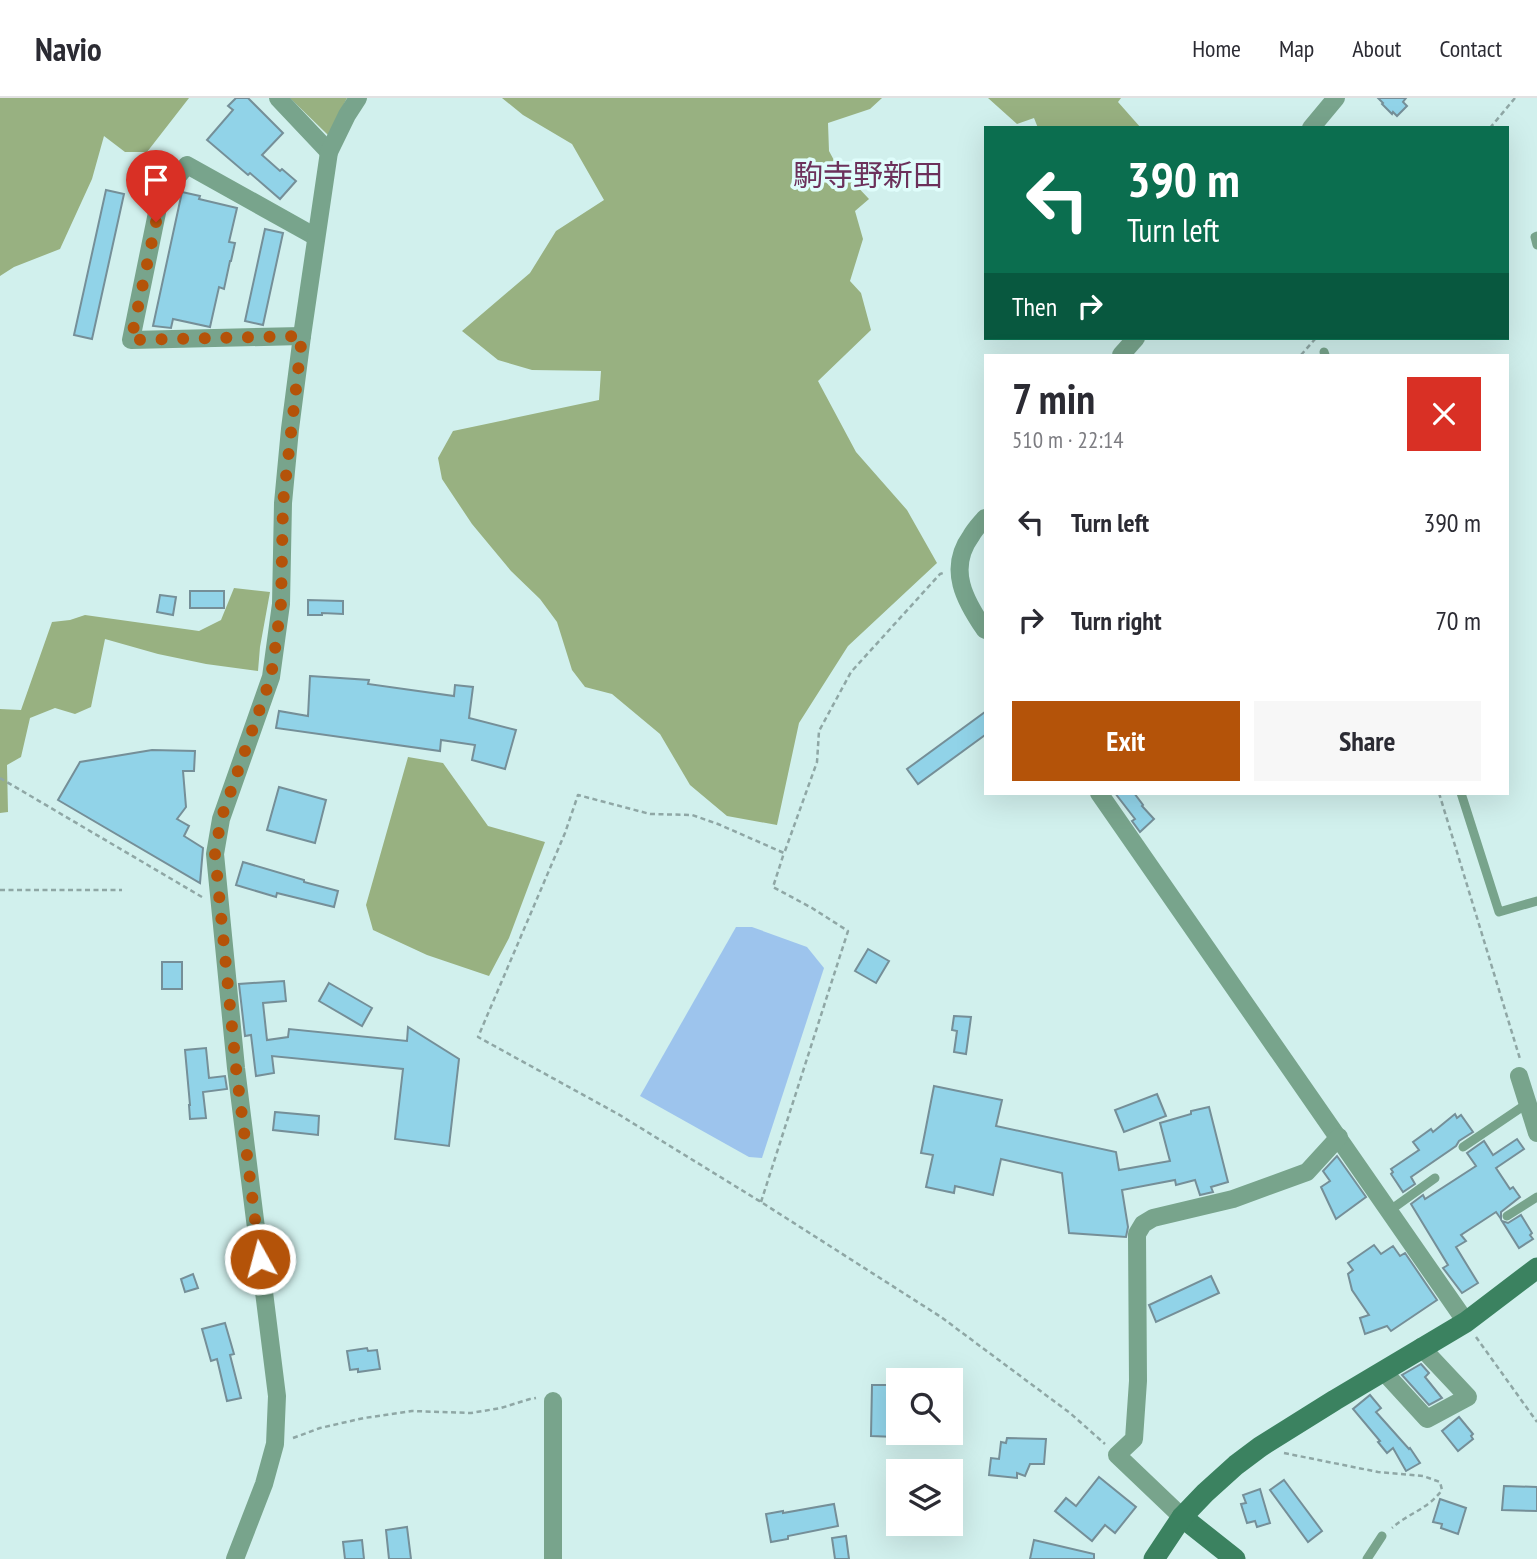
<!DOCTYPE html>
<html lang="en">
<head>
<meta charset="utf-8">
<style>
  body { margin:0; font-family:"PT Sans Narrow","Noto Sans JP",sans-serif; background:#f7f7f7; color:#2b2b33; height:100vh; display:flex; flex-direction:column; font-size:26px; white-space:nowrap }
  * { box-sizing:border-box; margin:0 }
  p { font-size:23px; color:#7c7c81 }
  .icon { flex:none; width:38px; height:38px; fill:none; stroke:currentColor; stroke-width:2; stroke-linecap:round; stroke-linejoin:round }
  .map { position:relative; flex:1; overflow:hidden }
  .drawer { position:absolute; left:984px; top:256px; width:525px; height:441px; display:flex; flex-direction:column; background:#fff; border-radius:0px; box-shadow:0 7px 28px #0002 }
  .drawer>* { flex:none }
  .guide { position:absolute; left:984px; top:28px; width:525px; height:214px; border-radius:0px; box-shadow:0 7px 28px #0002; background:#0b6e4f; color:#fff; overflow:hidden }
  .fabs { position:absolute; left:886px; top:1270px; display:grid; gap:14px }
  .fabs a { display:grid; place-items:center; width:77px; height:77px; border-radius:0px; background:#fff; box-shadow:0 7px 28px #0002; font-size:35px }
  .pin { position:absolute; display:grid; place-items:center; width:60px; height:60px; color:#fff; margin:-72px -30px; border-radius:50% 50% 50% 0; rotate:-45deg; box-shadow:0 0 7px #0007 }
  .pin .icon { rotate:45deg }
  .me { position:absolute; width:77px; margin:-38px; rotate:353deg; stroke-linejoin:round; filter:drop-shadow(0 0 5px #0008) }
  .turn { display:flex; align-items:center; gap:24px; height:147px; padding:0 28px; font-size:32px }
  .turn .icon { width:91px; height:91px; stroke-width:2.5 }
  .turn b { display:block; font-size:49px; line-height:60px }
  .then { display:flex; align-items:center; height:66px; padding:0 28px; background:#0003; gap:14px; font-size:26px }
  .round { display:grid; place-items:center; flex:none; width:74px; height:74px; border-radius:0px; background:#f7f7f7 }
  .overview { display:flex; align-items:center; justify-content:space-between; height:119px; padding:0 28px }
  h1 { font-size:42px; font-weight:800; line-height:52px }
  .cta { display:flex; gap:14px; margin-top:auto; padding:14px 28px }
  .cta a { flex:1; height:80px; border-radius:0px; background:#b45309; color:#fff; font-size:28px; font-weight:800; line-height:80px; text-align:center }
  .cta a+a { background:#f7f7f7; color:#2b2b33 }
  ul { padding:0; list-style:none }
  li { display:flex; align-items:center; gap:21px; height:98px; padding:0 28px }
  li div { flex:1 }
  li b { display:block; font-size:26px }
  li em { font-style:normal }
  header { display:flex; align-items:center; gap:42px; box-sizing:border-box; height:98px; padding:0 35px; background:#fff; border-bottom:2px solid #e1e1e2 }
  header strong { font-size:33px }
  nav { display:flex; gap:38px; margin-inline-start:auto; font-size:24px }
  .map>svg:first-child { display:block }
  .forest { fill:#98b181 }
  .water { fill:#9dc4ed }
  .building { fill:#91d3e8; stroke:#758f98; stroke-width:2 }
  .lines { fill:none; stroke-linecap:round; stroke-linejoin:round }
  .path { stroke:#8fa7a5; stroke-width:2.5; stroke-dasharray:5 3.5; stroke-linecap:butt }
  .lane { stroke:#78a48c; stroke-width:9 }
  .street { stroke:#78a48c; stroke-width:18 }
  .secondary { stroke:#3b8260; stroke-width:21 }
  .route { stroke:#b45309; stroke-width:12; stroke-dasharray:0 21.6 }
  .labels { text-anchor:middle; stroke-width:7; stroke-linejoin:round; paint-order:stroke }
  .quarter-label { font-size:30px; fill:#6c315b; stroke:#dffdfb }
</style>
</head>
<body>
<header>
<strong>Navio</strong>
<nav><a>Home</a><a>Map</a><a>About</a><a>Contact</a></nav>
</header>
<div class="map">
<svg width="1537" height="1461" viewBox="0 0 1537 1461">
  <rect width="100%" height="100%" fill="#d1f0ed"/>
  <!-- forest -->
  <g class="forest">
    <path d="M0,0h189l-42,54h-22l-21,-16 -12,43 -32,70 -46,18 -14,9z"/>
    <path d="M290,0h57l-19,37z"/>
    <path d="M502,0h380l-12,11 -42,14 1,28 7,13 33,35 -14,12 8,28 -13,42 11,12 10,37 -53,51 38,71 51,58 30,53 -89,83 -49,77 -22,102 -50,-9 -37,-31 -30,-51 -48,-40 -27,-7 -13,-17 -15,-48 -17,-23 -29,-28 -39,-47 -30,-45 -4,-21 15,-27 146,-31 2,-29 -69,-1 -34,-10 -36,-29 68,-58 26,-42 48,-31 -32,-56 -49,-29z"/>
    <path d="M988,0h133l-3,4 23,26h-103l-4,-10 -17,6z"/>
    <path d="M234,490l36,4 -10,55 -2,24 -52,-7 -48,-10 -53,-15 -14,68 -16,7 -20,-6 -25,10 -9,39 -14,8 1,47 -8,1v-104l21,1 31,-88 18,-2 15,-5 114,16 22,-11z"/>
    <path d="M408,659l35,6 45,63 57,16 -36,96 -20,38 -62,-21 -54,-25 -7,-25z"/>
  </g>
  <!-- water -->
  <path class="water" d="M736,829h16l55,20 17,21 -62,190 -13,-1 -109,-61z"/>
  <!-- building -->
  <g class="building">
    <path d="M236,0h12l35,35 -21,22 18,16 2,-2 14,12 -16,18 -30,-26 -2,2 -41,-35 26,-30 -5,-4z"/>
    <path d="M1378,0h28l-3,4 4,4 -10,10 -4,-4 -1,2 -10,-10 1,-1z"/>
    <path d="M106,92l18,4 -32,145 -18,-4z"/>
    <path d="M182,94l18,4 -1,3 38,9 -8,34 6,1 -4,18h-1l-6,28 -5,-2 -9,40 -37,-8 -2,9 -18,-2z"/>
    <path d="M265,131l18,4 -20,92 -18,-4z"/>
    <rect x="190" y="493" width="34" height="17"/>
    <path d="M160,497l16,2 -3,18 -16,-3z"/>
    <path d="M308,502l35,1v13l-21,-1v2h-14z"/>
    <path d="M310,578l59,4 -1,4 86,12 1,-11 18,2 -4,31 47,12 -11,39 -33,-9 3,-15 -34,-5 -1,11 -164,-23 3,-17 29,5z"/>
    <path d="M985,614v23l-67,49 -11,-15z"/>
    <path d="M152,652l43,1 -1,20h-11l3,36 -9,12 12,7 -5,10 19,12 -3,35 -142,-83 22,-38z"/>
    <path d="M279,689l47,13 -11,43 -48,-13z"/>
    <path d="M1115,695h19l9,12 -1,1 12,13 -14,13 -8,-11 3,-2z"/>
    <path d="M243,764l61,18v2l34,9 -4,16 -57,-14 -1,4 -40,-12z"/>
    <path d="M868,851l21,12 -13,22 -21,-12z"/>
    <rect x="162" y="864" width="20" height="27"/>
    <path d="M284,883l2,20 -23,2 4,37 21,-3 1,-8 118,12 1,-14 51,32 -10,87 -54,-7 8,-70 -131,-13 2,17 -18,3 -5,-41 -6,1 -6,-52z"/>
    <path d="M329,885l43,25 -10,18 -43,-25z"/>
    <path d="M954,918l17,1 -5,37 -12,-2 3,-21 -5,-1z"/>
    <path d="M206,950l3,30 16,-2 2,13 -24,3 3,26 -16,1 -1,-14h1l-5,-55z"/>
    <path d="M934,988l68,14 -6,26 120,26 3,18 51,-9 -10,-38 31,-9v-3l18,-4 19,75 -17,5 2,5 -13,3 -5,-15 -19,5 -1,-5 -53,10 6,37 -2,10 -57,-4 -7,-60 -61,-14 -8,36 -38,-9 -1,7 -28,-6 7,-32 -12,-2z"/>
    <path d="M1157,996l9,22 -42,16 -9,-22z"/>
    <path d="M275,1014l44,4 -1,19 -45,-5z"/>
    <path d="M1455,1016l2,4 4,-3 12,17 -14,9 -3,5 -45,31 4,7 -12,8 -12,-18 2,-2 -2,-3 28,-19 -6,-8 18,-13 2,3z"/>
    <path d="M1517,1041l7,10 -28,19 14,21 3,-2 7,10 -19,15v7l-5,-7 -35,23 5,6 -10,6 22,36 -16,10 -19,-25 5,-3 -37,-61 12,-9 2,4 51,-33 -9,-13 17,-12 9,14z"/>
    <path d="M1337,1058l29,41 -30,22 -15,-32 9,-6 -7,-10z"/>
    <path d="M1521,1117l11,18 -2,2 3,4 -14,9 -17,-27 6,2z"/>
    <path d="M1374,1147l7,9 12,-8 7,10 5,-3 32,47 -46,31 -4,-5 -22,8 -5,-16 9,-3 -17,-25 -4,-16 5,-4 -5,-7z"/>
    <path d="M193,1176l5,14 -13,4 -4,-13z"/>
    <path d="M1211,1178l8,17 -63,29 -7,-17z"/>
    <path d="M225,1225l9,31 -4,1 11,43 -14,3 -10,-42 -6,2 -9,-32z"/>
    <path d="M367,1250l1,3 9,-1 3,19 -22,3v-3l-8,1 -3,-19z"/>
    <path d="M1421,1266l8,9 -4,4 17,21 -13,7 -27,-30z"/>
    <path d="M872,1287h25l-1,52 -25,-1z"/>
    <path d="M1370,1297l11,13 -5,4 33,37 1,-1 10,15 -14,8 -13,-23 -6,5 -9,-11 2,-1 -27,-32z"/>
    <path d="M1459,1319l14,17 -2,2 2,3 -15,12 -16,-20z"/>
    <path d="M1007,1340l39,1 -2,25h-14l-5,12 -8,-3v5l-28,-3 2,-17 8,1 2,-17 5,1z"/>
    <path d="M1099,1379l37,30 -21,26 -10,-8 -13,16 -37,-30 11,-13 10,8z"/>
    <path d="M1284,1382l38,51 -14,11 -38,-52z"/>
    <path d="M1504,1388l33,1v24l-35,-1z"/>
    <path d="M1260,1391l10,34 -13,4 -2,-6 -8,2 -6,-19 5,-1 -3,-8z"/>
    <path d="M1440,1401l26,9 -8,26 -17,-6 1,-4 -9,-2z"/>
    <path d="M834,1406l4,22 -50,10v3l-17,3 -5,-28 17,-3v2z"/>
    <path d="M407,1429l4,32h-22l-3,-29z"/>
    <path d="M846,1438l3,23h-14l-3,-21z"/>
    <path d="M362,1442l2,19h-19l-2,-17z"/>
    <path d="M1034,1442l60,14v5h-64z"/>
  </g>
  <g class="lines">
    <!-- path -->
    <g class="path">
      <path d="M1490,30l25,-30"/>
      <path d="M1301,257l15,-17"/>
      <path d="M0,680l202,119"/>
      <path d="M1439,695l81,266"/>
      <path d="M785,753l32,-89 2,-31 32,-59 89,-98 3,-1"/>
      <path d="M0,792h122"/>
      <path d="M761,1104l87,-271 -36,-23 -39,-21 11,-34 -66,-29 -26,-9 -42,-1 -72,-19 -13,38 -87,204 140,77 143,88 180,115 129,96 35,31"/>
      <path d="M1476,1239l61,85"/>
      <path d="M293,1340l27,-10 44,-10 48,-7 59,2 30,-5 29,-9 6,-1"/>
      <path d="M1284,1355l94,19 45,4 17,6 2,8c-15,20 -32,22 -50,38"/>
    </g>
    <!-- lane -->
    <g class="lane">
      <path d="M1537,138l-2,1 2,8"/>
      <path d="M1324,254l1,3"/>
      <path d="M1461,695l38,119 38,-11"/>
      <path d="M1463,1049l65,-44"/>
      <path d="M1389,1113l46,-33"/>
      <path d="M1507,1118l30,-19"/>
      <path d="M1367,1461l15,-23"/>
    </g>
    <!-- street -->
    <g class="street">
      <path d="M278,0l51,54"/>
      <path d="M1311,30l25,-30"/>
      <path d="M302,238l-171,4 29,-142 27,-33 129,72"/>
      <path d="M1121,257l15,-17"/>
      <path d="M985,420c-5,6 -10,11 -14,18 -24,33 -6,65 14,94"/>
      <path d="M1099,695l367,529"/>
      <path d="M1519,978l18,57"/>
      <path d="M1383,1273l44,48 41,-22 -47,-50"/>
      <path d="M553,1303v158"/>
      <path d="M1182,1419l-65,-62 17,-16 4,-58 -1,-147 6,-10 10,-6 80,-19 74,-27 32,-35"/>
      <path d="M235,1461l29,-75 11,-40 2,-48 -41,-328 -21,-214 6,-35 50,-142 10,-73 2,-101 7,-74 12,-93 27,-184 18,-37 11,-17"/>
    </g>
    <!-- secondary -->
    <g class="secondary">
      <path d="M1182,1419l53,42"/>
      <path d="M1154,1461l28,-42 23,-24 31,-28 24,-18 75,-47 131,-78 71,-54"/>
    </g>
  </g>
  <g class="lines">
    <!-- route -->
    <path class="route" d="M156,124l-25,118 171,-4 -19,167 -2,101 -5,38 -5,35 -50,142 -6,35 21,214 24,191"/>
  </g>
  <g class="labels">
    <!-- quarter labels -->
    <g class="quarter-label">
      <text x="868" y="88">駒寺野新田</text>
    </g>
  </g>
</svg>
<div class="fabs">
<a><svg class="icon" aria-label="search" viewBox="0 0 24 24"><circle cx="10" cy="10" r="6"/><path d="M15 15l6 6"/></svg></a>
<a><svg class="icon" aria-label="layers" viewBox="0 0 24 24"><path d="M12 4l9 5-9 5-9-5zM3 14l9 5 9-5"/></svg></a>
</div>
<div class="pin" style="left:156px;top:124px;background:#d93025"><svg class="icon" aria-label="arrive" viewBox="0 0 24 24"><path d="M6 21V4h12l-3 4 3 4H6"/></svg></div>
<svg class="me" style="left:260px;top:1161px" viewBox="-20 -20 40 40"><circle r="17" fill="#b45309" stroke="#fff" stroke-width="3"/><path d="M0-11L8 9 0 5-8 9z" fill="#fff"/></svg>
<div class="guide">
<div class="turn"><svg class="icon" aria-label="left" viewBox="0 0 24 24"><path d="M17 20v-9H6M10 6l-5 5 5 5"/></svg><div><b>390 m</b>Turn left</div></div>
<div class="then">Then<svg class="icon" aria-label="right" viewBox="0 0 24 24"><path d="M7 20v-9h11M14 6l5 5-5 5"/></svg></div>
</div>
<section class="drawer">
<div class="overview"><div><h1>7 min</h1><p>510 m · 22:14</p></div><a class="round" style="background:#d93025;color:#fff"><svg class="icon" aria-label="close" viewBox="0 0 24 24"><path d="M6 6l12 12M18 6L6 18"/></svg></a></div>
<ul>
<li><svg class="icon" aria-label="left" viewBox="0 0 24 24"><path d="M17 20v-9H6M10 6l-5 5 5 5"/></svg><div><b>Turn left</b></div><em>390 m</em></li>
<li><svg class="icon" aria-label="right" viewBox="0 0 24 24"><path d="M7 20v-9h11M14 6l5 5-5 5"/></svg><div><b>Turn right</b></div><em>70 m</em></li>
</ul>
<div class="cta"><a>Exit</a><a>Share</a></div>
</section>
</div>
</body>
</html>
